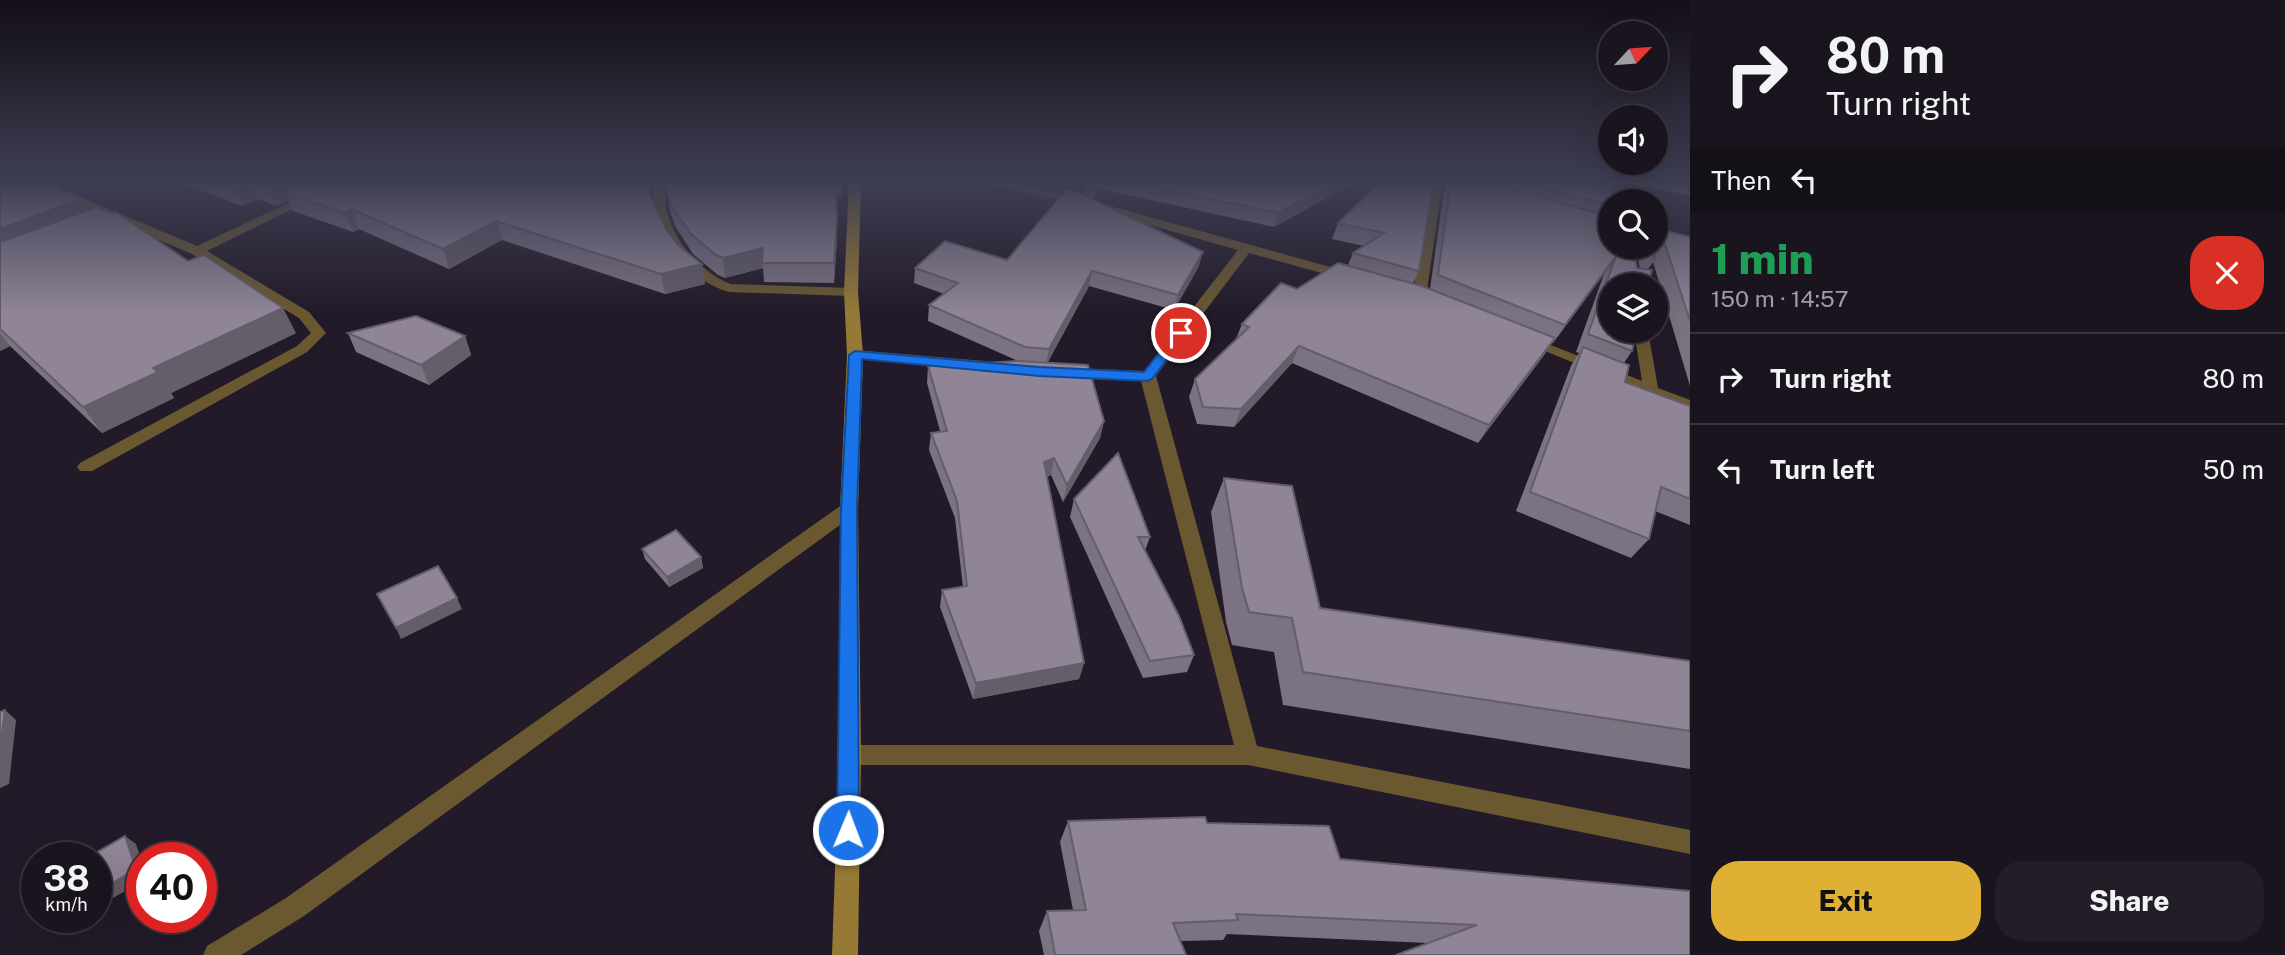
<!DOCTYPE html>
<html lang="en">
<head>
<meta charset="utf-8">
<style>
  body { margin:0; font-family:"Public Sans",sans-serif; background:#231d27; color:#f1f3f6; height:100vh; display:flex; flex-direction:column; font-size:26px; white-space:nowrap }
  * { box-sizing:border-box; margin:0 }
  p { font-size:23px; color:#9f9ea4 }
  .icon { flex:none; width:38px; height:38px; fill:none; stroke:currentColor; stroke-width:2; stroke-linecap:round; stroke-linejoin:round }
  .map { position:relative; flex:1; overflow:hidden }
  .details { display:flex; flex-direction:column; background:#1a141e; width:595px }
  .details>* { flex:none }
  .hud { background:#1a141e; color:#f1f3f6; overflow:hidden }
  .needle { width:46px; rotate:64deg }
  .buttons { position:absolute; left:1598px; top:21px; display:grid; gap:14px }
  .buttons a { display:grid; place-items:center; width:70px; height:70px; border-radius:50%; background:#1a141e; box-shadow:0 7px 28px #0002,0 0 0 2px #38333c; font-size:35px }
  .speed { position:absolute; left:21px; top:842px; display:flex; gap:14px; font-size:35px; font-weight:700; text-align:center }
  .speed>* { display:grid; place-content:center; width:91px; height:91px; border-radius:50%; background:#1a141e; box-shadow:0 7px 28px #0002,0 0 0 2px #38333c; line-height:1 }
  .speed small { font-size:18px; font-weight:400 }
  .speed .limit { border:10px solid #d22; background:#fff; color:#111 }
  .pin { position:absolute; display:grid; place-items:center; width:60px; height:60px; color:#fff; margin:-30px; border:4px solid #fff; border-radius:50%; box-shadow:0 2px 7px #0007 }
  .me { position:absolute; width:77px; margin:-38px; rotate:1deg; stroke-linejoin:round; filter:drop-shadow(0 0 5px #0008) }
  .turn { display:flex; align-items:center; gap:24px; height:147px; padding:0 21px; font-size:32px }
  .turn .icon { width:91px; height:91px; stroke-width:2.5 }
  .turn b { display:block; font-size:49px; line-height:60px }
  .then { display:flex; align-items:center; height:66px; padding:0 21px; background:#0003; gap:14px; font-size:26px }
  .round { display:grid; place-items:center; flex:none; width:74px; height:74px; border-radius:28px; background:#231d27 }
  .head { display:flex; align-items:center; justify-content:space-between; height:119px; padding:0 21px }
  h1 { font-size:42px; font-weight:800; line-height:52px; color:#1e9e55 }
  .button { display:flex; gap:14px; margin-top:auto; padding:14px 21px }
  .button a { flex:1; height:80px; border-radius:28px; background:#e0b034; color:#111; font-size:28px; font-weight:800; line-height:80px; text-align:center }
  .button a+a { background:#231d27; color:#f1f3f6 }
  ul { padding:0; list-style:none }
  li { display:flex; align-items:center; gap:21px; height:91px; padding:0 21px; border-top:2px solid #38333c }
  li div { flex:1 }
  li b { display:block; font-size:26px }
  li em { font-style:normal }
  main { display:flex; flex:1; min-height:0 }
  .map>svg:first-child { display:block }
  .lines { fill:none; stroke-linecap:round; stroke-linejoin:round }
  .street { fill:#6a5830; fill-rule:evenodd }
  .secondary { fill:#957935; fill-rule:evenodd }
  .wall { fill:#7b7282 }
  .shaded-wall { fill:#645d6a }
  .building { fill:#8f8597; stroke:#645d6a; stroke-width:2 }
  .route { fill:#1a73e8; stroke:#114b97; stroke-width:2 }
</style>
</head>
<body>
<main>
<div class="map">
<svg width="1690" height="955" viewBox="0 0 1690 955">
  <rect width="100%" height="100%" fill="#221a28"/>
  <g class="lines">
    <!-- street -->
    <g class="street">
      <path d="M33,180h14l40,20 110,46 140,-66h14l-144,71 102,61 17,21 -19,19 -215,119h-12l-3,-4 3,-4 217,-117 14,-13 -12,-15 -107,-64 -113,-48z"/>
      <path d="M655,180h12c-11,40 26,90 64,104l120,4 7,4 -7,4 -122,-4c-42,-11 -86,-68 -74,-112z"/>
      <path d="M972,180h20l89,18 8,-18h12l-9,21 260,72 2,3 -7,4 -98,-27 -93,123 101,370 433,84v24l-442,-89h-398l-8,-3 -3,-7 3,-7 8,-3h384l-93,-364 -73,-3 -8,-5 8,-5 76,3 94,-121 -155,-44z"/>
      <path d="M1425,180h18l32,10 -6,4 -27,-8 -16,111 -7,4 -7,-4 19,-114z"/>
      <path d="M1606,180h12l5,21h-12z"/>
      <path d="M1634,331h14l10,57 32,12v11l-169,-70 2,-3h10l109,43z"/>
      <path d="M855,350l129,11 8,5 -8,5 -134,-13 -3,-3 3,-3z"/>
      <path d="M849,502l6,2 3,5 -3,5 -551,402 -63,39h-38l4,-9 79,-48 557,-394z"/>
    </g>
    <!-- secondary -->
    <path class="secondary" d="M849,180h12l-3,112 5,63 -5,154 3,246 -3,200h-26l7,-200 1,-246 7,-154 -3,-63z"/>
  </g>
  <!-- wall -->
  <g class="wall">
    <path d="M0,180l88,30 100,51 108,72 -125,60 3,5 -72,35 -92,-87 -10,5z"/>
    <path d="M172,180h481h-1l-2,17 17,34 12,15 23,18 3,20 -40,10 -163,-54 -53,29 -90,-40 -6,3 -60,-21 -5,-11 -12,6 -18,-7 -15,7z"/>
    <path d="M667,180h175l-1,16 -5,-1 1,44 -3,44 -70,-1 -1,-14 -38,10 -7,-3 -25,-21 -18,-28 -5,-15 -3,-19z"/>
    <path d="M1056,180h32l-4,5z"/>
    <path d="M1102,180h256l-84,47 -174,-38z"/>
    <path d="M1383,180l36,91 -6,12 17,6 14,-99 5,-10h166l-5,25 -6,10 33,53h3l-5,-21h21v-23l11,7 23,6v149l-37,-124 -5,7 -16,82 -8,12 1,19 65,24v119l-35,-14 -6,28 -18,19 -115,-47 55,-145 8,-13 -3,-1 28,-78 -51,69 -1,-1 -8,13 -66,88 -186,-80 -58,64 -37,-3 -8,-27 6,-18 41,-40 6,-15 55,-35 51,-24 5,-12 11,-7 -32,-7 6,-16z"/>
    <path d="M1619,180h71v15l-69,-12z"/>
    <path d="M1007,260l192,6 -25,44 -85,-24 -41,76 56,59 -4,17 -37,64 -12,-27 -4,2 37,186 -5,16 -106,20 -33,-92 2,-17 21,-3 -8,-69 -26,-68 2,-17 9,-2 -13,-48 1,-17 90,-5 -90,-40 1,-16 15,-11 -30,-11 1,-15z"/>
    <path d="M348,333l117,3 6,19 -42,30 -73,-33z"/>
    <path d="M1224,478l96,130 370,53v108l-407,-64 -9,-53 -42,-7 -6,-23 -15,-110z"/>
    <path d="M1074,499l76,38 -5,14 49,104 -7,17 -44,6 -73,-161z"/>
    <path d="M642,549l59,8 2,11 -34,19 -24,-28z"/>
    <path d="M1068,821l139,2 133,36 350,32 -262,52 -201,-9 -4,6 -42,1 5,14h-142l-5,-24 8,-20 26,-1 -13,-68z"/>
  </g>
  <!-- shaded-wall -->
  <g class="shaded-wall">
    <path d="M284,180h48l-47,13 3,7 -12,6 -9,-19z"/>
    <path d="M648,180h5h-1l-2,17z"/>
    <path d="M1340,180h18l-84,47 4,-14z"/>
    <path d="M249,181l9,18 -15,7 -9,-19z"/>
    <path d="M81,199l14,23 -95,37v-30z"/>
    <path d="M351,209l8,20 -6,3 -8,-19z"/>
    <path d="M837,220v19l-3,44v-20z"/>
    <path d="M496,221l6,19 -53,29 -6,-20z"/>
    <path d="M763,248v20l-38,10 -2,-20z"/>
    <path d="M1203,252l-4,14 -25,44 4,-15z"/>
    <path d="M1616,256l-12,18 -51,69 12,-18z"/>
    <path d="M702,264l3,20 -40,10 -4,-20z"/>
    <path d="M1092,271l-3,15 -43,79 3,-16z"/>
    <path d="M283,308l13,25 -125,60 3,5 -72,35 -19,-26 70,-39z"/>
    <path d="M0,333l10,13 -10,5z"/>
    <path d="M465,336l6,19 -42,30 -8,-20z"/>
    <path d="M1555,338l-11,17 -66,88 11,-18z"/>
    <path d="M1299,346l-7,17 -58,64 7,-18z"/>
    <path d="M1104,421l-4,17 -37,64 4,-17z"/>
    <path d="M1054,458l-3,17 -10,4 3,-17z"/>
    <path d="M701,557l2,11 -34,19 -2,-10z"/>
    <path d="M457,598l5,11 -61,30 -5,-11z"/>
    <path d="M1084,663l-5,16 -106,20 3,-16z"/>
    <path d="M5,710l11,10 -7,64 -9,4v-40z"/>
    <path d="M125,836l11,8 6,18v19l-34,20 -12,-8z"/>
  </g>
  <!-- building -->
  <g class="building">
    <path d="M0,180h42l39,19 -81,30z"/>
    <path d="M212,180h72l-17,7 -18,-6 -15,6z"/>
    <path d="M312,180h336l2,16 17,35 12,15 23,18 -41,10 -165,-53 -53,28 -92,-40 -6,4 -60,-20z"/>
    <path d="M667,180h168l2,40 -3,43h-72l1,-15 -40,10 -7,-3 -25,-21 -19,-27 -5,-15z"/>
    <path d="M1119,180h221l-62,33z"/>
    <path d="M1383,180h51l-15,91 -66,-18 31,-20 -46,-10z"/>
    <path d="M1451,180h23l136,36v31h23l4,21 15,2 -4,15h-38v46h27l-5,20 -44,-17 28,-78 -51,69 -127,-50z"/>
    <path d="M1516,180h99l-5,25z"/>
    <path d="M1066,190l13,3 124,59 -25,43 -86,-24 -43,78 -24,-2 -96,-42 29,-22 -43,-15 30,-27 62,19z"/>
    <path d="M97,207l14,6 5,-1 72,49 16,-6 79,53 -130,60 5,4 -75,35 -83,-78v-87z"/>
    <path d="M1656,224l9,2 2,5 23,6v84l-29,-89 -7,28 -3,-13h5z"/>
    <path d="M1338,263l84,23 133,52 -66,87 -190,-79 -58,63 -38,-2 -8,-28 54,-52 -7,-3 39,-41 16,6z"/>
    <path d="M416,316l49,20 -44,29 -73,-32z"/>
    <path d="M1583,347l46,18 -4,17 65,24v93l-29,-12 -12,52 -119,-47z"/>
    <path d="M1018,361l70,4 16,56 -37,64 -13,-27 -10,4 40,201 -108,20 -34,-93 25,-4 -10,-85 -26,-68 16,-2 -19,-65z"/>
    <path d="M1118,453l32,84h-12l41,79 15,39 -44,6 -76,-162z"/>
    <path d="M1224,478l68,8 28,122 370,53v70l-387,-59 -11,-54 -43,-6 -7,-24z"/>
    <path d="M676,530l25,27 -34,20 -25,-28z"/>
    <path d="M438,566l19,32 -61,30 -19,-34z"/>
    <path d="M5,710l-5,38v-36z"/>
    <path d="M1205,817l2,6 122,3 11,33 350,32v64h-294l81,-30 -241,-11 2,6 -65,3 13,32h-131l-8,-44 39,-1 -18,-89z"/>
    <path d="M125,836l11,33 -40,24v-35h-9z"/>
  </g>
  <!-- sky -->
  <linearGradient id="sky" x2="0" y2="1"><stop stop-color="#130e16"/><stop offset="0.58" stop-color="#3e3e53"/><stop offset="1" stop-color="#3e3e53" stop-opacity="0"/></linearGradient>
  <rect width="1690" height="313" fill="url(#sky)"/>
  <!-- route -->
  <path class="route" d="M1181,329l6,4 -35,46 -5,2 -108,-5 -177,-17 -5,150 2,321 -3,8 -8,3 -8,-3 -3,-8 4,-321 8,-154 6,-4 184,16 105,5 32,-41z"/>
</svg>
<div class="buttons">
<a><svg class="needle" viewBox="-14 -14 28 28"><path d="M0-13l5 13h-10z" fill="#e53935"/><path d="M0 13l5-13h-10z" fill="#9f9ea4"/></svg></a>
<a><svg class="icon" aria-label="sound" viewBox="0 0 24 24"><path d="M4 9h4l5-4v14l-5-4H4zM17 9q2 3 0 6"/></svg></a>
<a><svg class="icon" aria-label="search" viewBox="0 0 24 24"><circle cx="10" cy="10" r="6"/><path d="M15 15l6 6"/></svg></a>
<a><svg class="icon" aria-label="layers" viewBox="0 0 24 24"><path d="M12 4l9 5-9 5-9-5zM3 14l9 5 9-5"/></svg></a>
</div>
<div class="speed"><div>38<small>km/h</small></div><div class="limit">40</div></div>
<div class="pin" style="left:1181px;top:333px;background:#d93025"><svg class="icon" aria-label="arrive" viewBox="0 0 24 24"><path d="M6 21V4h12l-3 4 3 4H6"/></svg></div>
<svg class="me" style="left:848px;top:830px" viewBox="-20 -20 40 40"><circle r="17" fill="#1a73e8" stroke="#fff" stroke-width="3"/><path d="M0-11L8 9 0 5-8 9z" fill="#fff"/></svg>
</div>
<section class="details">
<div class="hud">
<div class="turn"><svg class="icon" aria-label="right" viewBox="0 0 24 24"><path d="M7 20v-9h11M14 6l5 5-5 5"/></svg><div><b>80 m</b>Turn right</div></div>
<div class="then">Then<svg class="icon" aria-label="left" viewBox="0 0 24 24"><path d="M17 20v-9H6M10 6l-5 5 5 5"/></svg></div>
</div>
<div class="head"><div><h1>1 min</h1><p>150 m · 14:57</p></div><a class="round" style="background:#d93025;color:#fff"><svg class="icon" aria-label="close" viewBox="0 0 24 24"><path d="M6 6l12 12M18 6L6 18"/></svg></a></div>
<ul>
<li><svg class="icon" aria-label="right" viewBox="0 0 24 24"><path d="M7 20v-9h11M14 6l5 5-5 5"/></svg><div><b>Turn right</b></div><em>80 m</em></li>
<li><svg class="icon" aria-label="left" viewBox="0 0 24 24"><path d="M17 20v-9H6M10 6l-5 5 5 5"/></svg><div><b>Turn left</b></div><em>50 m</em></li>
</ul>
<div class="button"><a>Exit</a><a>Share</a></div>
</section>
</main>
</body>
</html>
